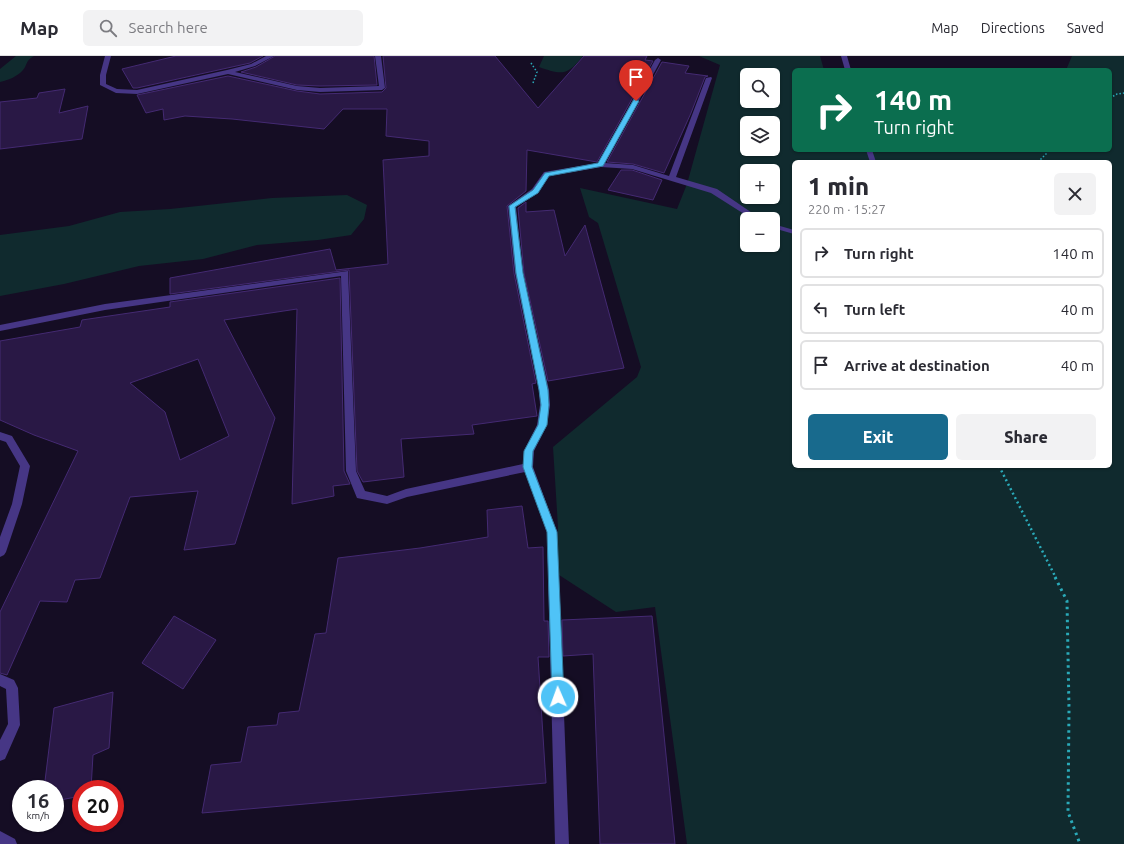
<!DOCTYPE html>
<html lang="en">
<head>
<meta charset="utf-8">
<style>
  body { margin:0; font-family:Ubuntu,sans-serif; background:#f2f2f3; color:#2b2b33; height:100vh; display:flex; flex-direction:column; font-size:15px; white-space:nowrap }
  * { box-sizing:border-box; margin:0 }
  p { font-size:13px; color:#7c7c81 }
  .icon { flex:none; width:22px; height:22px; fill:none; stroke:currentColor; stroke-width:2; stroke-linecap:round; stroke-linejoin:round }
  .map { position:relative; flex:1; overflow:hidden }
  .side { position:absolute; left:792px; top:104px; width:320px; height:308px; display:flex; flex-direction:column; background:#fff; border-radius:6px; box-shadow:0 1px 3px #0004 }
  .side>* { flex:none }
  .guide { position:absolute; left:792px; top:12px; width:320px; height:84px; border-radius:6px; box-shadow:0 1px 3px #0004; background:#0b6e4f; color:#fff; overflow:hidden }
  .controls { position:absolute; left:740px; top:12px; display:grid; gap:8px }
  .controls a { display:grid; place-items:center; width:40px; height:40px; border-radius:6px; background:#fff; box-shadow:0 1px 3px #0004; font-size:20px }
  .speed { position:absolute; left:12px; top:724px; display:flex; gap:8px; font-size:20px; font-weight:700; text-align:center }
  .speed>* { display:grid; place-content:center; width:52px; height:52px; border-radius:50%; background:#fff; box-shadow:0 1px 3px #0004; line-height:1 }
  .speed small { font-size:10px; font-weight:400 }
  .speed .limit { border:6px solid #d22; background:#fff; color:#111 }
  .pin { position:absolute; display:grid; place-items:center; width:34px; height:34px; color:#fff; margin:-41px -17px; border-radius:50% 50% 50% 0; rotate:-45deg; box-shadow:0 0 4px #0007 }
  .pin .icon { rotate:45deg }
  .me { position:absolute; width:44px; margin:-22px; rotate:358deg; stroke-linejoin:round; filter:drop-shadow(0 0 3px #0008) }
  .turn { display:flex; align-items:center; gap:14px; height:84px; padding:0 16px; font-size:18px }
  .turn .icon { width:52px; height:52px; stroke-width:2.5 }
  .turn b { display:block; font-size:28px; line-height:34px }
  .round { display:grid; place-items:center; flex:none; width:42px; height:42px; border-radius:6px; background:#f2f2f3 }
  .headline { display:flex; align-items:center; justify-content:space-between; height:68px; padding:0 16px }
  h1 { font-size:24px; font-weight:800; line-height:30px }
  .button { display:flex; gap:8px; margin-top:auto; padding:8px 16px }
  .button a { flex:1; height:46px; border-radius:6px; background:#186a8d; color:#fff; font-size:16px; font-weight:800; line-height:46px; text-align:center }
  .button a+a { background:#f2f2f3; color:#2b2b33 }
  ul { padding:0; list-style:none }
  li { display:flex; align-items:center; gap:12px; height:50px; margin:0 8px 6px; padding:0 8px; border:2px solid #e1e1e2; border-radius:6px }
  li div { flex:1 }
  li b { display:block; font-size:15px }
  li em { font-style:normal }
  header { display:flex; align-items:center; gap:24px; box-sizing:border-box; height:56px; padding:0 20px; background:#fff; border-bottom:1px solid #e1e1e2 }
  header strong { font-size:19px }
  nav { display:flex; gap:22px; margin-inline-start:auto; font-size:14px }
  .search { width:280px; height:36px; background:#f2f2f3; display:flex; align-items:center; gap:10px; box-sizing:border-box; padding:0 14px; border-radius:6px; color:#7c7c81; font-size:15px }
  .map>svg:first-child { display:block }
  .green { fill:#102a2e; fill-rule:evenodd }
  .building { fill:#291845; stroke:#442a72; fill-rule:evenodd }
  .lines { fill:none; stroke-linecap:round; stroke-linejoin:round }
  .path-far2 { stroke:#2aaab9; stroke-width:1.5; stroke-dasharray:1.5 2; stroke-linecap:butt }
  .path-far1 { stroke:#2aaab9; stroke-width:2.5; stroke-dasharray:2 3; stroke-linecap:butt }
  .path { stroke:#2aaab9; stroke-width:3; stroke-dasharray:2.5 4; stroke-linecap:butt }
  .lane { fill:#463685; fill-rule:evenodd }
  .street { fill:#463685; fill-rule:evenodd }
  .route { fill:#4fc3f7; stroke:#337fa1 }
</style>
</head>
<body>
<header>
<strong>Map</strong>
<div class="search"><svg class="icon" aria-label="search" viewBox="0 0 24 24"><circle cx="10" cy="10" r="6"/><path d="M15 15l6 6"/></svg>Search here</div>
<nav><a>Map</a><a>Directions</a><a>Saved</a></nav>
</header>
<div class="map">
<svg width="1124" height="788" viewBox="0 0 1124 788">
  <rect width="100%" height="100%" fill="#150d24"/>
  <!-- green -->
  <g class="green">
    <path d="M16,0h18c-9,5 -6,8 -11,14 -6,7 -15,10 -23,12v-13z"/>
    <path d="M544,0h39c-16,20 -21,19 -44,11z"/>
    <path d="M699,0h121l4,14h-30v80h316v-80h-44l6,-14h52v788h-437l-32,-237 -39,5 -60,-39 2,-46 -5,-80 84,-70 4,-10 -43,-144 -9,-6 -9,-29 97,21 10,-25 33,-119zM747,19h26v26h-26zM747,67h26v26h-26zM794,106h316v304h-316zM747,115h26v26h-26zM747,163h26v26h-26z"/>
    <path d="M347,139l20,10 -3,14 -13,16 -33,5 -61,5 -54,14 -64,7 -75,18 -64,12v-61l69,-9 51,-14 50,-3 102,-11z"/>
  </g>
  <!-- building -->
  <g class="building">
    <path d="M176,0h87l-13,7 -113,25h-4l-11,-19z"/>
    <path d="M275,0h99l3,29 -57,1 -23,-1 -56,-13 15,-5z"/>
    <path d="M383,0h112l43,52 46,-52h63l-2,4 8,1 -56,101 -70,-12 -1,41 -19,15 7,67 22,110 -4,1 5,32 -65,9 2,9 -73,5 3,38 -41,5 -6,-11 -8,-201 -179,24v-16l160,-29 6,21 52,-6 -5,-104 46,-4v-15l-43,-5 1,-27h-44l-19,20 -92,-10 -47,-3 -21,4 -1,-11 -17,4 -9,-18 91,-19 69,15 23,3 62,-2 4,-4z"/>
    <path d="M662,6l27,4 -4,7 23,3 -3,1 -14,36 -27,60 -31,-9 -26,-2z"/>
    <path d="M65,33l-6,24 29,-7 -6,33 -82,10v-47l37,-4 2,-5z"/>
    <path d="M621,114h11l30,10 -9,20 -45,-10z"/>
    <path d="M526,146v10l28,-2 11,46 20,-31 39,143 -76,13 -24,-108 -6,-65z"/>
    <path d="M340,222l4,193 6,13 -17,2 1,10 -42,8 5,-195 -73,11 51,98 -40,126 -51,6 14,-59 -68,6 -30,81 -25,2 -8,22 -27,-1 -33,74 -7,-2v-61l78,-161 -44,-16 -34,-15v-79l80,-14 2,-7 88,-13v-5zM198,303l31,77 -49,24 -15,-48 -35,-29z"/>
    <path d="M522,450l6,42 15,-1 1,74h4l1,36h-11l8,126 -344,30 9,-48 30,-3 7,-35 29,-2 2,-12 20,-2 16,-77 11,-1 12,-75 82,-10 68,-11 -1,-27z"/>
    <path d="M174,560l42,24 -33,49 -41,-26z"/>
    <path d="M652,560l23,228h-75l-7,-190 -30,2 -1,-36z"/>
    <path d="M113,636l-4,56 -16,7 -2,34h-10v7l-26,5v-12h-11l10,-81z"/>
  </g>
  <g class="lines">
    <!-- path-far2 -->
    <g class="path-far2">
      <path d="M531,7l6,9 -4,11"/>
      <path d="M1110,42l7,-4 7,-1"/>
      <path d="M1038,106l8,-8 1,-4"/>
    </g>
    <!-- path-far1 -->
    <path class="path-far1" d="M999,410l57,112"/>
    <!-- path -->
    <path class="path" d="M1055,521l12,24 2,108 -1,103 12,32"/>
    <!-- lane -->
    <g class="lane">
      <path d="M105,0h6l-5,19v9l11,5 20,1 90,-20 24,-6 15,-8h8l-19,10 -20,6 62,14 23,2 59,-2 -4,-30h6l4,32 -3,2 -62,2 -23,-2 -69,-16 -91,20 -21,-1 -16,-8v-10z"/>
      <path d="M658,2l3,2 -56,103 28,2 36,11 37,-98 5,-1 1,1 -36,99 41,12 44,30h-9l-41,-26 -79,-24 -31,-2 -52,9 -11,17 -22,14 7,66 26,117 1,15 -3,20 -13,26 -1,16 24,65 12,312h-14l-8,-312 -22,-60 -118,25 -20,7 -30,-6 -11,-27 -5,-195 -236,34 -105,21v-6l105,-21 243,-33 8,200 9,20 22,5 19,-7 117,-25 1,-13 13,-26 3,-20 -1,-15 -24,-117 -7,-67 24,-17 12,-17 54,-9 57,-103z"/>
      <path d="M773,168l21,6v4l-21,-6z"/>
      <path d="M0,376l12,4 18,30 -8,38 -16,48 -2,3 -4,2v-20l12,-33 8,-38 -14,-24 -6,-2z"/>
      <path d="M0,618l14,6 4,8 2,37 -15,34 -5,2v-21l8,-16 -2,-35 -6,-3z"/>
      <path d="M0,775l15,8 2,5h-17z"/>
    </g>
    <!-- street -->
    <g class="street">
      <path d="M841,0h6l4,14h-6z"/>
      <path d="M866,94h6l4,12h-6z"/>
    </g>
  </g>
  <!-- route -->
  <path class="route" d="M634,43l5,2 -36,65 -54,10 -11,17 -23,14 8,66 25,117 1,15 -2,20 -14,26 -1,16 25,65 7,165 -2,4 -4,2 -4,-2 -2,-4 -5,-165 -24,-65 1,-16 14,-26 3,-20 -2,-15 -23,-117 -7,-67 24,-16 12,-17 53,-10z"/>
</svg>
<div class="controls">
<a><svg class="icon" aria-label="search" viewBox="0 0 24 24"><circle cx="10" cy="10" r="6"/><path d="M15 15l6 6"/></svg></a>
<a><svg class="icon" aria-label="layers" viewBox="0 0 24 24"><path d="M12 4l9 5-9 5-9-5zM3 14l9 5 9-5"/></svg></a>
<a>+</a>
<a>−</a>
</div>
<div class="speed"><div>16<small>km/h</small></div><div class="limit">20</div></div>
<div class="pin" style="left:636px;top:45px;background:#d93025"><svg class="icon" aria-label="arrive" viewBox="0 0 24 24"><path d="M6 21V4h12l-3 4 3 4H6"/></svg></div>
<svg class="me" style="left:558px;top:641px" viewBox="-20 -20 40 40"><circle r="17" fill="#4fc3f7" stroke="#fff" stroke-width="3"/><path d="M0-11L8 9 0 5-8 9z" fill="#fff"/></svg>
<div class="guide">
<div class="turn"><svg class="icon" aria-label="right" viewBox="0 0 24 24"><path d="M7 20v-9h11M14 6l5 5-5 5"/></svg><div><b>140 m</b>Turn right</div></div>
</div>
<section class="side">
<div class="headline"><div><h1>1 min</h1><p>220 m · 15:27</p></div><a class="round"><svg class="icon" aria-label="close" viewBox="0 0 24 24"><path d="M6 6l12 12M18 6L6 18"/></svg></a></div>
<ul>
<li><svg class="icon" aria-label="right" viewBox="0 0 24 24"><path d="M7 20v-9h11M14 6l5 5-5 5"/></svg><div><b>Turn right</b></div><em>140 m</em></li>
<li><svg class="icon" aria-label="left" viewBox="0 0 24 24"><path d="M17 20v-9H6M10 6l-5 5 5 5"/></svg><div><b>Turn left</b></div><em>40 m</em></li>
<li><svg class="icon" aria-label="arrive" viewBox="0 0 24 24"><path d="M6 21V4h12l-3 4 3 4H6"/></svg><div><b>Arrive at destination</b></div><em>40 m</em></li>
</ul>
<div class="button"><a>Exit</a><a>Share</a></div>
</section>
</div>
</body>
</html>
